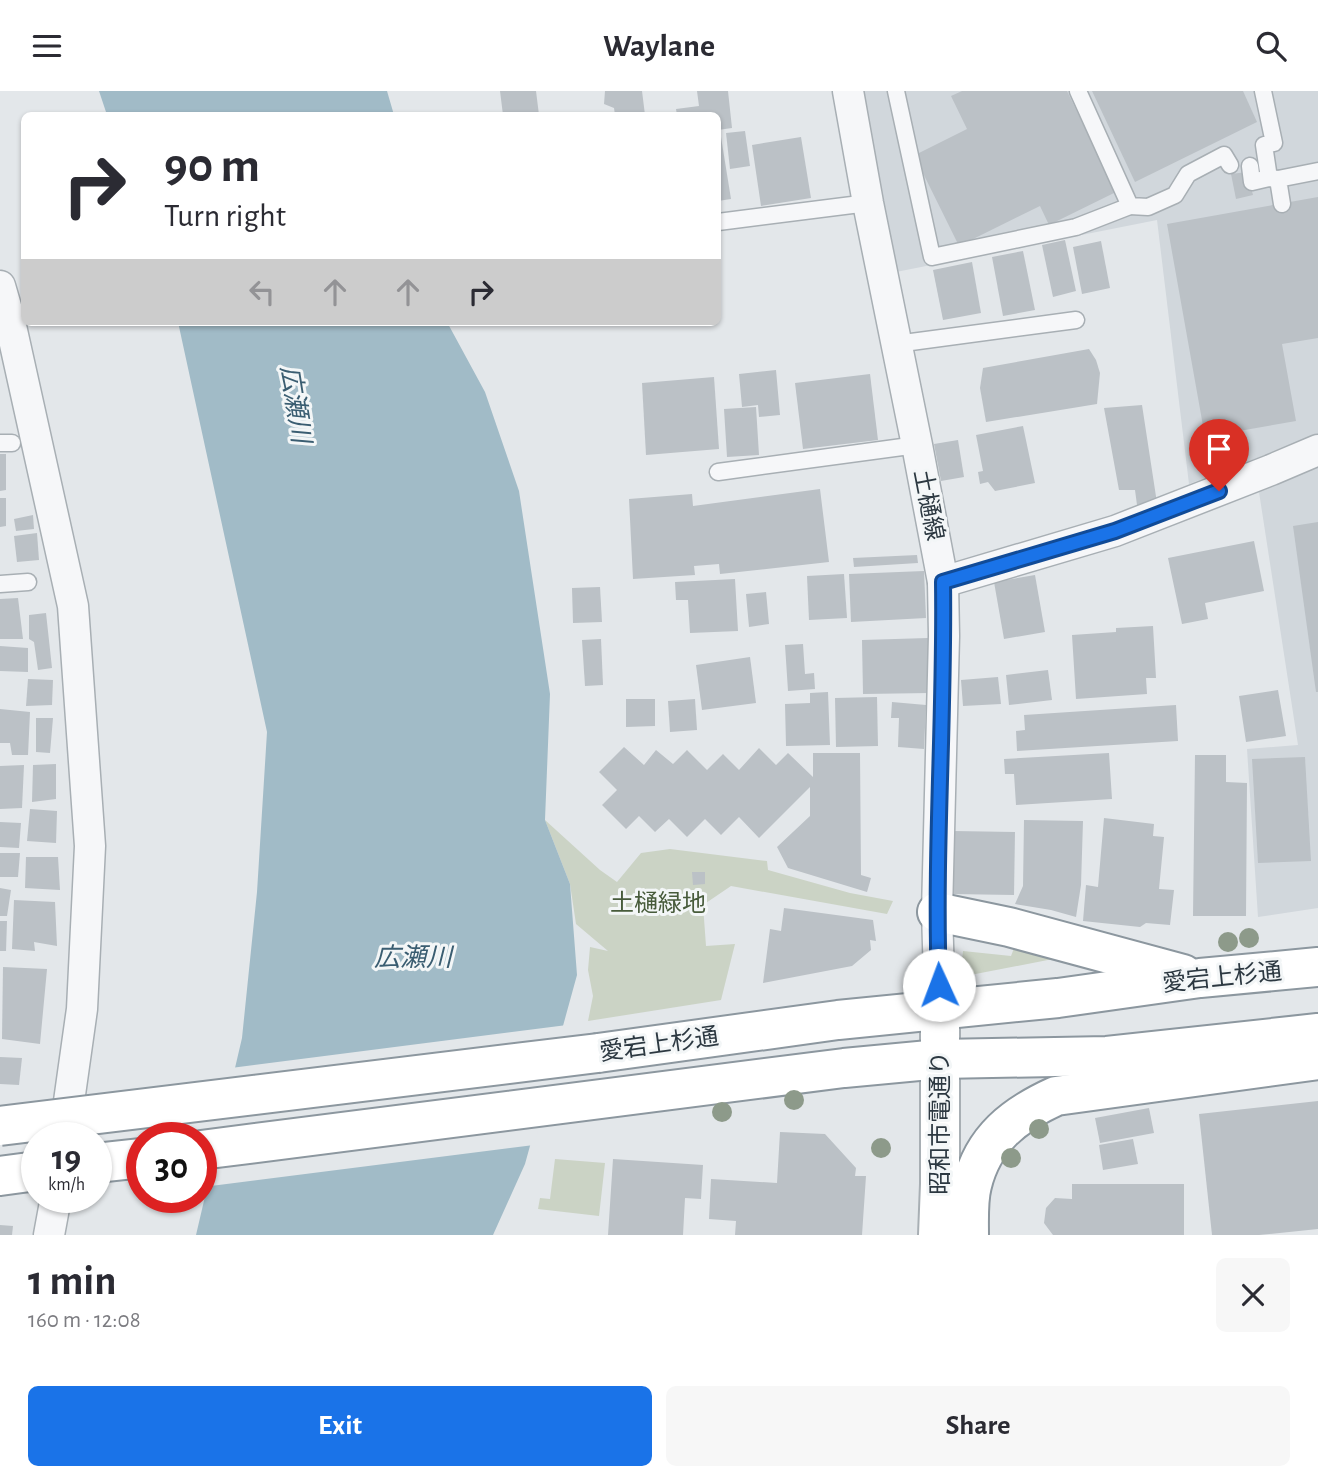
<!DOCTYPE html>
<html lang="en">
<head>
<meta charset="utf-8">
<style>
  body { margin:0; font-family:"Alegreya Sans","Noto Sans JP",sans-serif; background:#f7f7f7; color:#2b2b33; height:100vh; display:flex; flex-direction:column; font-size:26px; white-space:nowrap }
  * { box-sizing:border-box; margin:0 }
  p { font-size:23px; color:#7c7c81 }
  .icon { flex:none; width:38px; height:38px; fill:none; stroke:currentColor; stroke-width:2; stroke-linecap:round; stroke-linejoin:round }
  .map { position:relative; height:1144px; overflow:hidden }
  .side { display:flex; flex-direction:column; background:#fff; flex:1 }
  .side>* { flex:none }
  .guide { position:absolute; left:21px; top:21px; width:700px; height:214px; border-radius:10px; box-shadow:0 2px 5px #0004; background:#fff; color:#2b2b33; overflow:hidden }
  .speed { position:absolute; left:21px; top:1031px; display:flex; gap:14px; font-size:35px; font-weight:700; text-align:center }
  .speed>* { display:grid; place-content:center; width:91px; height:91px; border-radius:50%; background:#fff; box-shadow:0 2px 5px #0004; line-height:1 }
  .speed small { font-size:18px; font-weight:400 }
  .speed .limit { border:10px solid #d22; background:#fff; color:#111 }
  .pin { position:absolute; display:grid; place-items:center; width:60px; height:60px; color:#fff; margin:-72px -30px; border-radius:50% 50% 50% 0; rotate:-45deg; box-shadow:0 0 7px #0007 }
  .pin .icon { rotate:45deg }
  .me { position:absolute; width:77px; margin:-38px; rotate:358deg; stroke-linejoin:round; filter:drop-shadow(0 0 5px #0008) }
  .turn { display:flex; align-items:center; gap:24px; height:147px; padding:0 28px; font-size:32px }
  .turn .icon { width:91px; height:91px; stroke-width:2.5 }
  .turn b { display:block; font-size:49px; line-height:60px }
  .lanes { display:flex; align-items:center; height:66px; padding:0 28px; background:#0003; justify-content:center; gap:35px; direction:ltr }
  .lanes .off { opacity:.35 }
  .round { display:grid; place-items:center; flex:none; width:74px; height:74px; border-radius:10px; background:#f7f7f7 }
  .overview { display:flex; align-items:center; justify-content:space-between; height:119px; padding:0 28px }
  h1 { font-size:42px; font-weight:600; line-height:52px }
  .action { display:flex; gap:14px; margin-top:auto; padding:14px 28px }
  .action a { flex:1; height:80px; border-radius:10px; background:#1a73e8; color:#fff; font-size:28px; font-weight:600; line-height:80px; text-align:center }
  .action a+a { background:#f7f7f7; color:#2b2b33 }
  header { display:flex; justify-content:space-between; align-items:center; height:91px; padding:0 28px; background:#fff; font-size:32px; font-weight:600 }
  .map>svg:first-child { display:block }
  .built { fill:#d1d7dc }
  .green { fill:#cbd3c5 }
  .water { fill:#a1bbc7 }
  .pier { fill:#e3e7ea }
  .building { fill:#bbc1c6 }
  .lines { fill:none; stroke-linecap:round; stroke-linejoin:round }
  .lane-casing { stroke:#a8afb4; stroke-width:19 }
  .street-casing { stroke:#a8afb4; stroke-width:33 }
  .secondary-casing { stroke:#a8afb4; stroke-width:42 }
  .highway-casing { stroke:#8c979f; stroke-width:42 }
  .lane { stroke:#f6f7f9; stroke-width:16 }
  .street { stroke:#f6f7f9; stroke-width:30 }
  .secondary { stroke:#fff; stroke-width:38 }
  .highway { stroke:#fff; stroke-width:38 }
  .highway-bridge-casing { stroke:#8c979f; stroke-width:42; stroke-linecap:butt }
  .highway-bridge { stroke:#fff; stroke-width:38 }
  .tree { fill:#8d9a8a }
  .route-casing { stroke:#114b97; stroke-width:18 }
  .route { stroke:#1a73e8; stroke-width:12 }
  .labels { text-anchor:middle; stroke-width:6; stroke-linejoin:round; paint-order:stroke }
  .street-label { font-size:24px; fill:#2c3841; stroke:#f3f6f7 }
  .park-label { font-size:24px; fill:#475b3b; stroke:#f3f6f7 }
  .water-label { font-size:26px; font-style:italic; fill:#3a5d71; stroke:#f3f6f7 }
</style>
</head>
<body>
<header><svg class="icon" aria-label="menu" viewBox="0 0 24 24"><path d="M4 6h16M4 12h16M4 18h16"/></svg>Waylane<svg class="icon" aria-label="search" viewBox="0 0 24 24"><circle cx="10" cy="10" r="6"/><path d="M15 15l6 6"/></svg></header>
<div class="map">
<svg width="1318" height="1144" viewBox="0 0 1318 1144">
  <rect width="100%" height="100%" fill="#e3e7ea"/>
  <!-- built -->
  <g class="built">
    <path d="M861,0h457v344l-129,49 -32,-264 -261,52z"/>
    <path d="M1318,375v442l-60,9 -11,-168 51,-4 -39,-253z"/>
  </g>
  <!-- green -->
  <g class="green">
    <path d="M545,729l55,50 17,12 24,-29 29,-4 97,12 1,9 82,23 43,8 -6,13 -156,-28 -28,19 3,41 29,-2 -14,56 -133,21 5,-25 -5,-26 2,-23 18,4 -32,-27 -6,-40z"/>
    <path d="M1016,852l42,15 -98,19 3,-26 48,5z"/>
    <path d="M555,1068l50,4 -6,53 -61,-7 2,-11 10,1z"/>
  </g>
  <!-- water -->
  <g class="water">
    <path d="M99,0h288l7,24h-287z"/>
    <path d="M178,231h269l38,70 34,99 31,203 -5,126 25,64 7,91 -52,189 -32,71h-297l46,-197 15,-146 10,-160z"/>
  </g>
  <!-- pier -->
  <path class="pier" d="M567,934l-33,120 -331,42 28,-119z"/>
  <!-- building -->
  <g class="building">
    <path d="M500,0h36l3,24h-36z"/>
    <path d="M605,0h37l3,24h-30l-1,-7 -10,-4z"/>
    <path d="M697,0h31l4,37 -14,2v-15h-41l-1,-6 23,-3z"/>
    <path d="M962,0h105l49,101 -67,33 -9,-19 -81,40 -41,-83 -9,-5 58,-29 -16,-33z"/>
    <path d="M1092,0h151l14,31 -122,60z"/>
    <path d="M745,40l5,35 -20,3 -4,-36z"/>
    <path d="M718,46h3l10,62 -13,2z"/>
    <path d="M801,46l10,61 -50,8 -9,-61z"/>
    <path d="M1247,81l6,23 -17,4 -5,-25z"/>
    <path d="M1318,106v141l-36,6 14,77 -91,16 -38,-213z"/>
    <path d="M1065,149l11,51 -23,6 -11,-52z"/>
    <path d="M1101,150l9,47 -28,6 -9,-47z"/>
    <path d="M1023,160l12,59 -32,6 -11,-59z"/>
    <path d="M972,171l9,51 -38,7 -10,-50z"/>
    <path d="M1089,258l7,11 4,13 -3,31 -111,18 -6,-34 3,-20z"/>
    <path d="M776,279l4,45 -21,2 -1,-12 -16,2 -3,-33z"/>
    <path d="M870,283l8,66 -75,9 -8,-66z"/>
    <path d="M714,286l5,72 -73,6 -4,-72z"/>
    <path d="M1142,314l15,98 -20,2 -2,-15h-16l-15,-82z"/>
    <path d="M756,316l3,48 -32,2 -3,-48z"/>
    <path d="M1023,335l12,57 -40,8 -7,-9 -8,2 -2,-12 5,-1 -7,-36z"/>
    <path d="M958,349l6,37 -23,4 -7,-37z"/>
    <path d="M0,363h6v36l-6,1z"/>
    <path d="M820,398l9,73 -109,12 -1,-10 -25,2 1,9 -62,4 -4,-80 63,-5 1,12z"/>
    <path d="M0,407h6v28l-6,1z"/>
    <path d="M33,424l1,14 -18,2 -2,-12z"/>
    <path d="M1318,431v170h-2l-23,-166z"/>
    <path d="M37,442l2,27 -22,2 -3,-26z"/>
    <path d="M1254,450l10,50 -59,12 3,16 -26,5 -14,-66z"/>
    <path d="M917,464l1,8 -64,4 -1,-9z"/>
    <path d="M924,480l2,47 -75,4 -2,-48z"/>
    <path d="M844,483l3,44 -38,2 -2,-44z"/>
    <path d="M1035,484l10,57 -41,7 -10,-57z"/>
    <path d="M735,488l3,52 -48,2 -2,-33h-12l-1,-18z"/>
    <path d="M600,496l2,35 -29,1 -1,-35z"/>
    <path d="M766,501l3,32 -20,3 -3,-33z"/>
    <path d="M18,507l5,41h-23v-40z"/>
    <path d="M46,522l6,55 -14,2 -4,-28 -5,-3v-24z"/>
    <path d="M1153,535l3,52h-10l1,16 -71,5 -4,-64 44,-3v-4z"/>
    <path d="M928,547l2,55 -67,1 -1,-54z"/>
    <path d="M601,548l2,46 -18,1 -3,-46z"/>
    <path d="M803,553l2,30 9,-1 1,16 -27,2 -3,-46z"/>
    <path d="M0,555l28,2v24l-28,-1z"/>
    <path d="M750,566l6,46 -54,7 -6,-45z"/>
    <path d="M1048,579l4,30 -43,5 -3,-30z"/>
    <path d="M998,586l3,27 -38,2 -2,-26z"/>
    <path d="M28,588l25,1 -1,25 -26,1z"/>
    <path d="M1278,599l8,46 -40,6 -7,-46z"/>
    <path d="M828,601l2,53 -44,1 -1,-42 25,-1v-10z"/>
    <path d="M877,606l1,49 -42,1 -1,-49z"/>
    <path d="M626,608h29v27l-29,1z"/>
    <path d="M695,608l2,31 -27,2 -2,-31z"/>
    <path d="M892,611l34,3 -2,44 -26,-2 1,-29h-8z"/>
    <path d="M1176,614l2,36 -161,10 -1,-20 9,-1 -1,-15z"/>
    <path d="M0,618l30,3 -2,43h-16l-2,-12h-10z"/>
    <path d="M36,627h17l-3,35 -14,-1z"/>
    <path d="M624,656l20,18 12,-15 17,14 14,-14 20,20 16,-16 16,16 20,-22 17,17 12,-12 25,24v-24h47l1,122 10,3 -4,14 -79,-24 -11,-21 33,-31v-29l-51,51 -20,-21 -18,18 -16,-16 -18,18 -18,-18 -14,13 -16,-16 -13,13 -24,-24 15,-15 -18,-18z"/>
    <path d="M1109,662l3,46 -96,6 -2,-31h-9l-1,-15z"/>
    <path d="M1195,664h31v27l21,1 -1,133h-53z"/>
    <path d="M1305,666l6,104 -53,2 -6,-104z"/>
    <path d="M56,673v35l-24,3 1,-37z"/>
    <path d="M24,674l-2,43 -22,1v-43z"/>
    <path d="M30,718l27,2 -1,32 -29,-2z"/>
    <path d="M1104,727l50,6 -1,12 11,1 -5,52 15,1 -4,35 -24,-2 -6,4 -57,-6 3,-36 12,2z"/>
    <path d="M1024,729l59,1 -2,64 -5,32 -25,-7 -36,-6 8,-18z"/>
    <path d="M0,731l21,1 -2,25 -19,-1z"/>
    <path d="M953,740l62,1 -1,63 -62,-1z"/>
    <path d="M0,762h20l-2,24h-18z"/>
    <path d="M26,766h32l2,33 -35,-2z"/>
    <path d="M692,781h13v12l-12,1z"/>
    <path d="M0,797l11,2 -4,26h-7z"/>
    <path d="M14,809l41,2 2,44 -23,-4 1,9 -23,-2z"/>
    <path d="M784,817l89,12 3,21 -6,-1 1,10 -19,16 -89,17 7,-54 11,2z"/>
    <path d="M0,830h7l-1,30h-6z"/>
    <path d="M3,876l44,2 -7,75 -38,-5z"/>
    <path d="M0,966l22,1 -3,27 -19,-1z"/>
    <path d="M1318,1010v128l-59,6h-47l-13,-121z"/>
    <path d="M1149,1017l5,25 -54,10 -5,-25z"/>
    <path d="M780,1041l45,2 31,34 -1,8h11l-4,59h-127l1,-14 -27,-2 2,-40 66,4z"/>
    <path d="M1133,1048l5,25 -35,6 -4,-25z"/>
    <path d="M613,1068l90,6 -2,34 -16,-1 -2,37h-75z"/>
    <path d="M1072,1093h112v51h-131l-9,-12 2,-15 9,-10 17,1z"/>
    <path d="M0,1134l13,1 -1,9h-12z"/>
  </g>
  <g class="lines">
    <defs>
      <g id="lane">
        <path d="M896,0l36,166 144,-30 54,-21"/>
        <path d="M1078,0l52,115 18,1 27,-12 13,-21 36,-19 6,10"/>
        <path d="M1263,0l11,52 -10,2 5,33 9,1"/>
        <path d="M1250,75l2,16 17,-4"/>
        <path d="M1282,113l-4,-25 40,-8"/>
        <path d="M718,131l150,-19"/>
        <path d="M896,253l180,-24"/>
        <path d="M0,352h12"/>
        <path d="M718,381l199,-27"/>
        <path d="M0,493l28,-2"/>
      </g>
      <g id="street">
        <path d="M848,0l20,112 49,242 26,137 1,54 -7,276 3,98"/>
        <path d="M0,195l9,31 64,289 17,240 -8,163 -18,128"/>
        <path d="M943,491l172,-51 156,-61 47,-20"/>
        <path d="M49,1144l7,-38"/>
      </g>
      <path id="secondary" d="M938,1144l2,-51v-174"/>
      <g id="highway">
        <path d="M937,821l72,15 174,47"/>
        <path d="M598,962l240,-33 220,-22 142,-20 118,-11"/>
        <path d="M201,1059l643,-82 96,-9 167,-3 211,-23"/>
        <path d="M96,1072l46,-5"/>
        <path d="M0,1085l37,-5"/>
        <path d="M969,1144c0,-16 -1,-35 3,-50 11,-46 42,-70 84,-89l262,-36"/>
      </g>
    </defs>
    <!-- lane casing -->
    <use href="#lane" class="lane-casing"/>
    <!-- street casing -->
    <use href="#street" class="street-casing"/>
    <!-- secondary casing -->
    <use href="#secondary" class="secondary-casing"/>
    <!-- highway casing -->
    <use href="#highway" class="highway-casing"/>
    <!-- lane -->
    <use href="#lane" class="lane"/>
    <!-- street -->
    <use href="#street" class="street"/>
    <!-- secondary -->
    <use href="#secondary" class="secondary"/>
    <!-- highway -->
    <use href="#highway" class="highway"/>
    <defs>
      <path id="highway-bridge" d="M0,1035l598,-73"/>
    </defs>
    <!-- highway-bridge casing -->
    <use href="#highway-bridge" class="highway-bridge-casing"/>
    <!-- highway-bridge -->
    <use href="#highway-bridge" class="highway-bridge"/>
  </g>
  <!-- trees -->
  <g class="tree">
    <circle cx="1249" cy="847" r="10"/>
    <circle cx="1228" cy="851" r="10"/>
    <circle cx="794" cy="1009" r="10"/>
    <circle cx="722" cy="1021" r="10"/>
    <circle cx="1039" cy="1038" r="10"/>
    <circle cx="881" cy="1057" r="10"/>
    <circle cx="1011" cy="1067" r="10"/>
  </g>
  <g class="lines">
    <defs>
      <path id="route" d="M939,894c-5,-134 6,-268 4,-403l172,-51 104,-40"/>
    </defs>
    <!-- route casing -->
    <use href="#route" class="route-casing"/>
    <!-- route -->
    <use href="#route" class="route"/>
  </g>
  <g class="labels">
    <!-- street labels -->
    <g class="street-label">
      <text transform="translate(929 414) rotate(79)" y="8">土樋線</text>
      <text transform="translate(1222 886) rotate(-6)" y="8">愛宕上杉通</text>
      <text transform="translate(659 953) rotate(-8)" y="8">愛宕上杉通</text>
      <text transform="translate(940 1032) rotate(-90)" y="8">昭和市電通り</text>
    </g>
    <!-- park labels -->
    <g class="park-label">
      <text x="658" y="820">土樋緑地</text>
    </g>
    <!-- water labels -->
    <g class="water-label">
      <text transform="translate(296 313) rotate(81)" y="9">広瀬川</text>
      <text x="413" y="875">広瀬川</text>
    </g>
  </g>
</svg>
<div class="speed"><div>19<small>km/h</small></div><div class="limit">30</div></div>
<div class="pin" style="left:1219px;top:400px;background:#d93025"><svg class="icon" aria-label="arrive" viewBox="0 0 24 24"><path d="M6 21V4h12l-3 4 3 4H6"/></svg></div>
<svg class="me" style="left:939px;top:894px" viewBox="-20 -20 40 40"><circle r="19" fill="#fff"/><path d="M0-13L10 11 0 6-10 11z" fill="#1a73e8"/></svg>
<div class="guide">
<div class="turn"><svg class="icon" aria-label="right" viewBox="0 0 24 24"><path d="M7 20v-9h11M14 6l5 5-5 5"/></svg><div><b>90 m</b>Turn right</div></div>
<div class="lanes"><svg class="icon off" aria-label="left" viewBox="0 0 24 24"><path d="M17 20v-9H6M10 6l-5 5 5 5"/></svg><svg class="icon off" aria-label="ahead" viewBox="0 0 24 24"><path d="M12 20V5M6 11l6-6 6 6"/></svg><svg class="icon off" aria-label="ahead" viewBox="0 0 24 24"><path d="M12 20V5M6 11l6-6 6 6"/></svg><svg class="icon" aria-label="right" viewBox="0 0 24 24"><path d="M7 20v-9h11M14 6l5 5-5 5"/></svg></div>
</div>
</div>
<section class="side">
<div class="overview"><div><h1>1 min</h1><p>160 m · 12:08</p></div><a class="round"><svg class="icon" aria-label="close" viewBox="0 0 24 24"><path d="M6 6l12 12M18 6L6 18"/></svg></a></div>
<div class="action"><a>Exit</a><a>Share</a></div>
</section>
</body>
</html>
